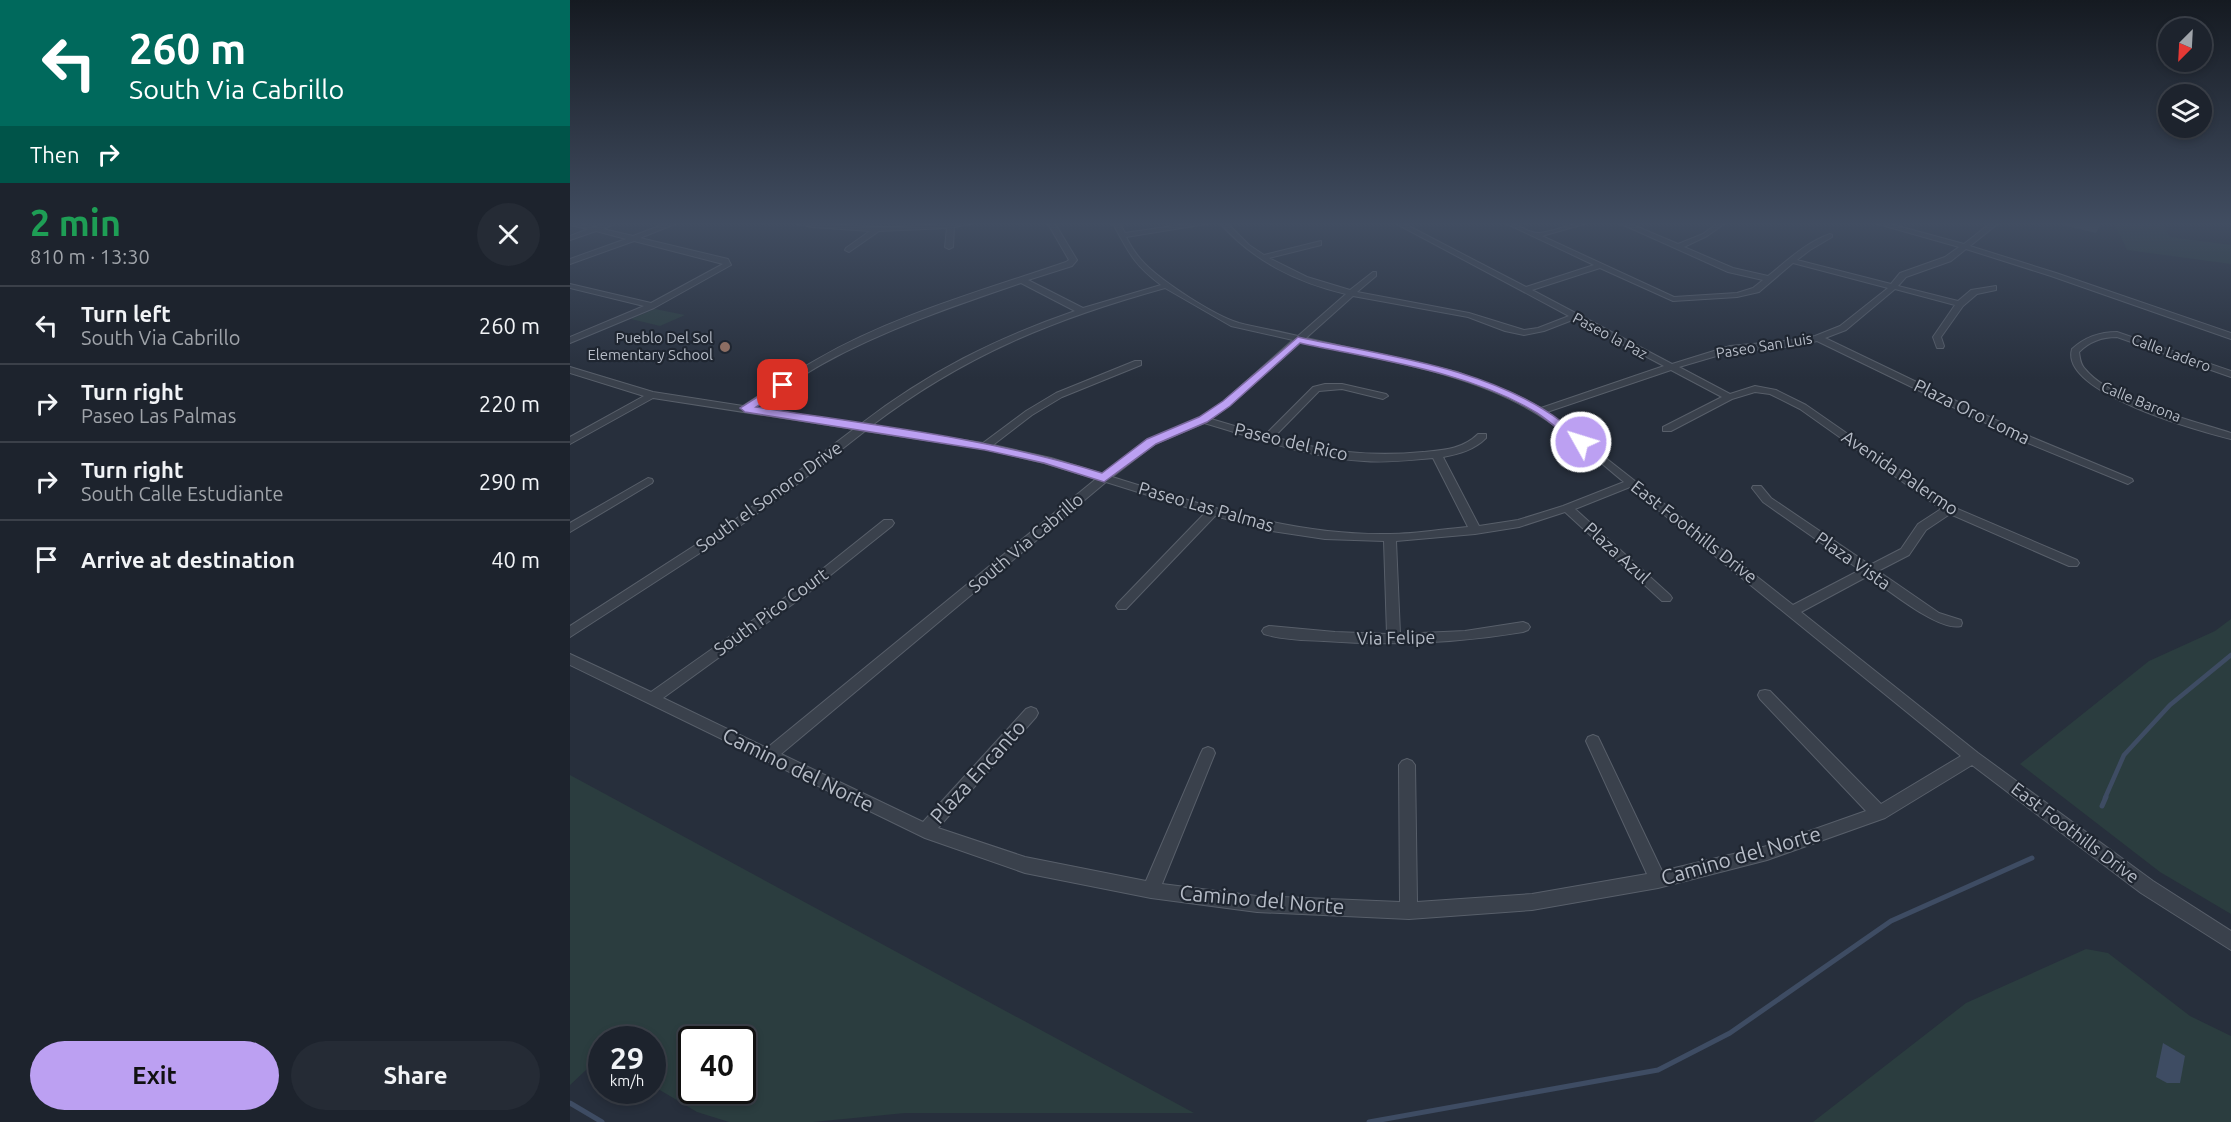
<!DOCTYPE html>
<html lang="en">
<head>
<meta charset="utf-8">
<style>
  body { margin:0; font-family:Ubuntu,sans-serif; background:#252b35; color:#f1f3f6; height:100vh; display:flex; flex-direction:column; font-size:22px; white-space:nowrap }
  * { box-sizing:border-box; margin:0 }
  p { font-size:20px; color:#a0a4aa }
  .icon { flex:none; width:33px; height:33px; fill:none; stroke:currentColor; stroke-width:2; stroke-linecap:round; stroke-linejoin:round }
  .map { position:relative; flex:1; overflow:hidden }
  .panel { display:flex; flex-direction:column; background:#1d232d; width:570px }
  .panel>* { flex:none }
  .guide { background:#00695c; color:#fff; overflow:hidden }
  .needle { width:39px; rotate:204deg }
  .controls { position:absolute; left:1588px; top:18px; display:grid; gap:12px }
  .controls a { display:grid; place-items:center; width:54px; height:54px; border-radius:50%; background:#1d232d; box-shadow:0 3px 9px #0003,0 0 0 2px #3b4049; font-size:30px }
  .speed { position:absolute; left:18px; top:1026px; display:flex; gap:12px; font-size:30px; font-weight:700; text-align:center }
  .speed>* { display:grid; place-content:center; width:78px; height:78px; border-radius:50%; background:#1d232d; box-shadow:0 3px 9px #0003,0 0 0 2px #3b4049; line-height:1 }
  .speed small { font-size:15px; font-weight:400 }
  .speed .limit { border:3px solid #111; border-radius:9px; background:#fff; color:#111 }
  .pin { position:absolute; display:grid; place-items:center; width:51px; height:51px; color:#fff; margin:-26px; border-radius:12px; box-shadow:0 3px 9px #0006 }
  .me { position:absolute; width:66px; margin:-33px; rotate:309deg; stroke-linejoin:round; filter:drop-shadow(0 0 4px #0008) }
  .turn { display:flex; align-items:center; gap:21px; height:126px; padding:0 30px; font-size:27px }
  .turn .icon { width:78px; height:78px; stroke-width:2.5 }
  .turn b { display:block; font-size:42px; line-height:51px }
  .then { display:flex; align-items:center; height:57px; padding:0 30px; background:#0003; gap:12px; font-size:22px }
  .round { display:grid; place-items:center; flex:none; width:63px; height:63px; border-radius:32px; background:#252b35 }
  .overview { display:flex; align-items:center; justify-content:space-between; height:102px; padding:0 30px }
  h1 { font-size:36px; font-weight:700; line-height:45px; color:#1e9e55 }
  .cta { display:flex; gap:12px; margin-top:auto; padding:12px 30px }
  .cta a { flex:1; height:69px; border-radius:36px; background:#bca0f2; color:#111; font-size:24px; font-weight:700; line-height:69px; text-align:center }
  .cta a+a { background:#252b35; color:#f1f3f6 }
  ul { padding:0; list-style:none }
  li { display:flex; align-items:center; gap:18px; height:78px; padding:0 30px; border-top:2px solid #3b4049 }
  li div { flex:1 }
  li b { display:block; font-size:22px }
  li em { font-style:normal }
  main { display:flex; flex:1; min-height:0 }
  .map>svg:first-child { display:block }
  .green { fill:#2b3d3f; fill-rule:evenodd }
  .water { fill:#3e4c63 }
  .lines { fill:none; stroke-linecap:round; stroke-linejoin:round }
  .stream-far1 { stroke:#3e4c63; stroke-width:4.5 }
  .stream { stroke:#3e4c63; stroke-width:5 }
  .minor-casing { stroke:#585f6a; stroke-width:2 }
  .minor { fill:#3a414c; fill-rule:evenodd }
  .wall { fill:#424a56 }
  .route { fill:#bca0f2; stroke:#7a689d; stroke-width:1.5 }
  .education-dot { fill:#8d6e63; stroke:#1f2631; stroke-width:2 }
  .labels { text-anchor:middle; stroke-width:4.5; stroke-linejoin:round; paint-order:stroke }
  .far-street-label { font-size:15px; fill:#b6bcc7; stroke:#1f2631 }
  .far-poi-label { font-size:15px; fill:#b6bcc7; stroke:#1f2631; text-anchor:end }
  .street-label { font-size:18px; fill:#b6bcc7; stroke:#1f2631 }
  .near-street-label { font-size:21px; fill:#b6bcc7; stroke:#1f2631 }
</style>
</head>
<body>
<main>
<section class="panel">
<div class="guide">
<div class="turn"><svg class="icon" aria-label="left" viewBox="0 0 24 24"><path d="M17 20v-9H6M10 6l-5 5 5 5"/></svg><div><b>260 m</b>South Via Cabrillo</div></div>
<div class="then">Then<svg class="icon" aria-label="right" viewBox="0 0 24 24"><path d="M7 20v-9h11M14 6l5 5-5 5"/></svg></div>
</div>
<div class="overview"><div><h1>2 min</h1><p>810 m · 13:30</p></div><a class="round"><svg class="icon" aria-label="close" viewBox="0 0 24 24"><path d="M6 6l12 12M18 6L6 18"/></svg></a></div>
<ul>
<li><svg class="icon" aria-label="left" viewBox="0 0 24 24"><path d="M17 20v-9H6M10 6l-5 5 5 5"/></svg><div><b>Turn left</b><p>South Via Cabrillo</p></div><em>260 m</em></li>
<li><svg class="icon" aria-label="right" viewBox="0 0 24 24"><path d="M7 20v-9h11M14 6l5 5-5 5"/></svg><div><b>Turn right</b><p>Paseo Las Palmas</p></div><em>220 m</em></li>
<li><svg class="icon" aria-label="right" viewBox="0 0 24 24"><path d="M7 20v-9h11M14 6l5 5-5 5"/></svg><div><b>Turn right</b><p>South Calle Estudiante</p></div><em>290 m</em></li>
<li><svg class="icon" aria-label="arrive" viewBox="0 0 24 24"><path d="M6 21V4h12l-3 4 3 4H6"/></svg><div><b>Arrive at destination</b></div><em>40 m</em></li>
</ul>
<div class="cta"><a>Exit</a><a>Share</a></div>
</section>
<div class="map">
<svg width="1661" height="1122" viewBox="0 0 1661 1122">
  <rect width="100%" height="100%" fill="#272f3c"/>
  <!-- green -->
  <g class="green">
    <path d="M1544,222h48l8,15 61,8v19l-104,-14z"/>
    <path d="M85,309l30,6 -25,11 -29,-7z"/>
    <path d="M1661,619v295l-71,-42 -140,-108 129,-103 66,-30z"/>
    <path d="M0,775l624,338h-289l-92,9h-84l-32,-10 -44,-26 -1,-46h-50l-1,16 -31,29zM122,1040h50v50h-50z"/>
    <path d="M1516,949l22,4 82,63 41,20v86h-418l153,-119z"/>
  </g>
  <!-- water -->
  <path class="water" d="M1593,1043l22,13 -5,27h-13l-11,-6z"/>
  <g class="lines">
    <!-- stream-far1 -->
    <path class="stream-far1" d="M1535,798l19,-43 46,-50 61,-50"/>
    <!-- stream -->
    <g class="stream">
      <path d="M1532,806l4,-9"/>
      <path d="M0,1103l32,19"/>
      <path d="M799,1122l289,-52 72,-37 161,-112 141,-63"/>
    </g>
    <defs>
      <g id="minor">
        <path d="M0,222l25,5 14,-5h10l-16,7 30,7 37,-14h10l-40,16 88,21 3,6 -77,43 -84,35v-6l74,-31 -74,-18v-4l81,19 72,-39 -89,-23 -64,23v-5l56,-20 -30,-8 -26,9v-4l18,-7 -18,-4z"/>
        <path d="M217,222c33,0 65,5 98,5 34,0 64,-5 96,-5l-27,5 -1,20 -4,2 -4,-2 2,-19 -68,3 -30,21 -4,-2 1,-2 24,-17 -57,-4z"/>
        <path d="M477,222h7l23,38 -5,6 -44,14 55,28 78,-23c-29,-22 -32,-33 -49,-63h7l6,11 75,-11h18l-92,15c5,10 11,19 19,27 18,18 68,51 94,59 19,5 39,8 59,13l48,-42c-50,-12 -93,-33 -127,-72h7l23,23 15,10 57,-14v4l-52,13 38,19 43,13 23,-18h3v4l-19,16 112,21 55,17 14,-2 31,-12 -176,-94h8l125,65 68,-22 -91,-43c13,0 26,12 36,11 18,-2 34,-11 52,-11l-49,14 132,61 63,-4 16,-5 10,-8 -35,-8 -111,-50h9l52,22 25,-10 16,-12h8l-20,14 -23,11 49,21 35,8c20,-16 37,-33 62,-42l2,1v2l-22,13 -13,10 94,24 9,-11 45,-16 14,-10 -88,-25h12l81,22 28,-22h8l-30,24 86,27 175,60v6l-180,-63 -85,-27 -15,12 -45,16 -8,9 60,15 13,-11 25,-4v4l-19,4 -14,12 -22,31 3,9 -1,2h-6l-4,-11 22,-32 -60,-16 -49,41 -21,8 206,99 101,42 1,2 -5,3 -105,-43 -206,-100 -22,5 -65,6 -51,15 51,27 25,-8 21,4 30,15 147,102 124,53 2,3 -2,3h-8l-119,-52 -24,16 -17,25 -31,16 61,42 22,7 1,3 -1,3c-22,6 -74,-37 -93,-50l-67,36 177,141 175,128 78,50v19l-90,-57 -169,-128 -87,53 -118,42 -109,28 -126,22 -123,9 -152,-7 -106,-14 -126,-25 -100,-35 -355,-173v-11l81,38 149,-105 84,-67h8l2,3 -2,3 -84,67 -145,105 104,50 329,-269 -52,-16 -59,-14 -120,-18 -74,58 -71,51 -150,97v-11l166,-107 118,-90 -201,-31 -83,46v-7l74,-41 -74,-23v-6l83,25 90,14c24,-15 48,-32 73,-46 78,-45 166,-69 250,-98l3,-2zM1223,263l95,25 -48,38 -25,10 -20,4 -65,6 -58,18 -140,-74 68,-22 73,33 64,-4 22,-5zM451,283l54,28c-81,28 -146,61 -214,113l-107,-16c23,-15 46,-32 70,-45 62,-34 130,-57 197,-80zM595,288l66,38 62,14 -70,62 -23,16 -53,22 -44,34 -52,-16 -58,-13 39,-30 30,-18 79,-32v-4h-6l-79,32 -30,18 -43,32 -112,-17c93,-71 183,-107 294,-138zM783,296l115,21 37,14 19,4 20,-4 31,-12 89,47 -123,42 -27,-14 -57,-22 -151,-34zM731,342c76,17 170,30 236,72 31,19 59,45 87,68l-61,24 -45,14 -39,6 -36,-69c16,-3 31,-7 43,-19v-4h-8c-15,15 -34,16 -55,18 -53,5 -98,0 -149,-15l45,-46 23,-2 41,10 5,-3 -2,-2 -44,-10h-17l-12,3 -48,48 -54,-16 18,-13zM1101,370l51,27 -59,30v4h8l61,-32 23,-7 15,2 30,15 141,100 -23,15 -17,25 -31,16 -99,-67 -10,-12h-8l-1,2 11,14 97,68 -67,35 -246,-193zM634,423c52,15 105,35 160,38 23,2 46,-1 69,-3l35,69c-26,2 -52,7 -78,7 -97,2 -187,-29 -278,-57l43,-33zM536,482l99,31 -87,90 -2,3 2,3h8l89,-93 57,15 53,8 59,2 3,93 -52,-2 -66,-6 -5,2 -2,3 2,3c19,6 41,6 60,7 67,5 133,2 199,-9l5,-2 2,-3 -2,-3 -5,-2 -58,9 -65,3 -4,-93 79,-7 44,-7 46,-15 97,89h8l2,-3 -2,-3 -95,-86 55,-22 331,269 -80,48 -111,-113 -5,-1 -5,1 -2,4 2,4 106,112 -99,35 -105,25 -62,-130 -2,-4 -5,-2 -5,2 -2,4 61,133 -115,20 -115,8 -2,-137 -3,-4 -5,-2 -5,2 -3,4 1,137 -143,-6 -95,-12 53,-131 -2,-4 -5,-2 -5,2 -2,4 -55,128 -121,-24 -87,-29 98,-111 2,-4 -2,-4 -5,-2 -5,2 -103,113 -142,-68z"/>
        <path d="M1547,332l114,39v6l-114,-40c-15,0 -27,4 -38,15 1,6 1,12 6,17 26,32 106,51 146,64v6c-31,-8 -172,-46 -159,-90 13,-12 28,-17 45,-17z"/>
        <path d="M78,478l4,1 1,2 -1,2 -82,49v-9z"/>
      </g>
    </defs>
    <!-- minor casing -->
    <use href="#minor" class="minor-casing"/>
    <!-- minor -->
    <use href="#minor" class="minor"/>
  </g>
  <!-- wall -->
  <path class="wall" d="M1493,222h39l-6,11 -33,-8z"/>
  <!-- sky -->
  <linearGradient id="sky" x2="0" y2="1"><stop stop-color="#151a21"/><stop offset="0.59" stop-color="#414d61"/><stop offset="1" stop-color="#414d61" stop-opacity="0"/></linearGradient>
  <rect width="1661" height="379" fill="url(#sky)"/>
  <!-- route -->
  <path class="route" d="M728,337c88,19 191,30 264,85 8,6 18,12 24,20l-1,2h-8c-14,-10 -26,-22 -40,-31 -68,-42 -160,-53 -237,-70l-70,63 -23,16 -51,22 -52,38 -60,-19 -59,-13 -240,-38 -5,-4 43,-27 5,4 -2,2 -30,20c116,18 234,31 346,66l45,-34 52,-22 24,-16z"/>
  <!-- markers -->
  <circle class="education-dot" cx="155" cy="347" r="6"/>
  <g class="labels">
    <!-- far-street labels -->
    <g class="far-street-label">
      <text transform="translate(1040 336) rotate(28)" y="5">Paseo la Paz</text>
      <text transform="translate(1194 346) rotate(-9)" y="5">Paseo San Luis</text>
      <text transform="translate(1601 353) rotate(20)" y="5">Calle Ladero</text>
      <text transform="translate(1571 402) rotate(22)" y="5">Calle Barona</text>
    </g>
    <!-- far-poi labels -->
    <g class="far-poi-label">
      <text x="143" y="343">Pueblo Del Sol<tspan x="143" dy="17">Elementary School</tspan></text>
    </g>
    <!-- street labels -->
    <g class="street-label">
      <text transform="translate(1402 412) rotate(26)" y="6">Plaza Oro Loma</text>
      <text transform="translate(721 442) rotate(13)" y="6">Paseo del Rico</text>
      <text transform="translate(1330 473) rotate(34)" y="6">Avenida Palermo</text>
      <text transform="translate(199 497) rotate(-36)" y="6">South el Sonoro Drive</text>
      <text transform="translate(636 507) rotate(16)" y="6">Paseo Las Palmas</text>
      <text transform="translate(1124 532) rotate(38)" y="6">East Foothills Drive</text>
      <text transform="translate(456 543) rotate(-40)" y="6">South Via Cabrillo</text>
      <text transform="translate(1047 553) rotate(42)" y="6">Plaza Azul</text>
      <text transform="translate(1283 561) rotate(35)" y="6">Plaza Vista</text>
      <text transform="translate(201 612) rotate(-36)" y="6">South Pico Court</text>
      <text transform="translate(826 638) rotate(-1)" y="6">Via Felipe</text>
      <text transform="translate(1505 833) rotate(37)" y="6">East Foothills Drive</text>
    </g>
    <!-- near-street labels -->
    <g class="near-street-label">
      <text transform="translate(228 770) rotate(26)" y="7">Camino del Norte</text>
      <text transform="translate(408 772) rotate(-48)" y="7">Plaza Encanto</text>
      <text transform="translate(1171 856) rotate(-16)" y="7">Camino del Norte</text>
      <text transform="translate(692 900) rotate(5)" y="7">Camino del Norte</text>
    </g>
  </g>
</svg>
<div class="controls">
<a><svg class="needle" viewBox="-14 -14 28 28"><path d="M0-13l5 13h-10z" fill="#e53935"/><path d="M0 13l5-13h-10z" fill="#a0a4aa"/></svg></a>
<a><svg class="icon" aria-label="layers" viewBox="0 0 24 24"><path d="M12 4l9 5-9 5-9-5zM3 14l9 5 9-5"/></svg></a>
</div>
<div class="speed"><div>29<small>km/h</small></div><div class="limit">40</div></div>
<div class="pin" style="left:213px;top:385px;background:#d93025"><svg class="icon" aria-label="arrive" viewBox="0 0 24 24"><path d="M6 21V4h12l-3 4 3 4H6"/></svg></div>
<svg class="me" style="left:1011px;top:442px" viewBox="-20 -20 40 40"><circle r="17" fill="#bca0f2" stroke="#fff" stroke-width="3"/><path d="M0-11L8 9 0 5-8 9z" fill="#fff"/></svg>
</div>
</main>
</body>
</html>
